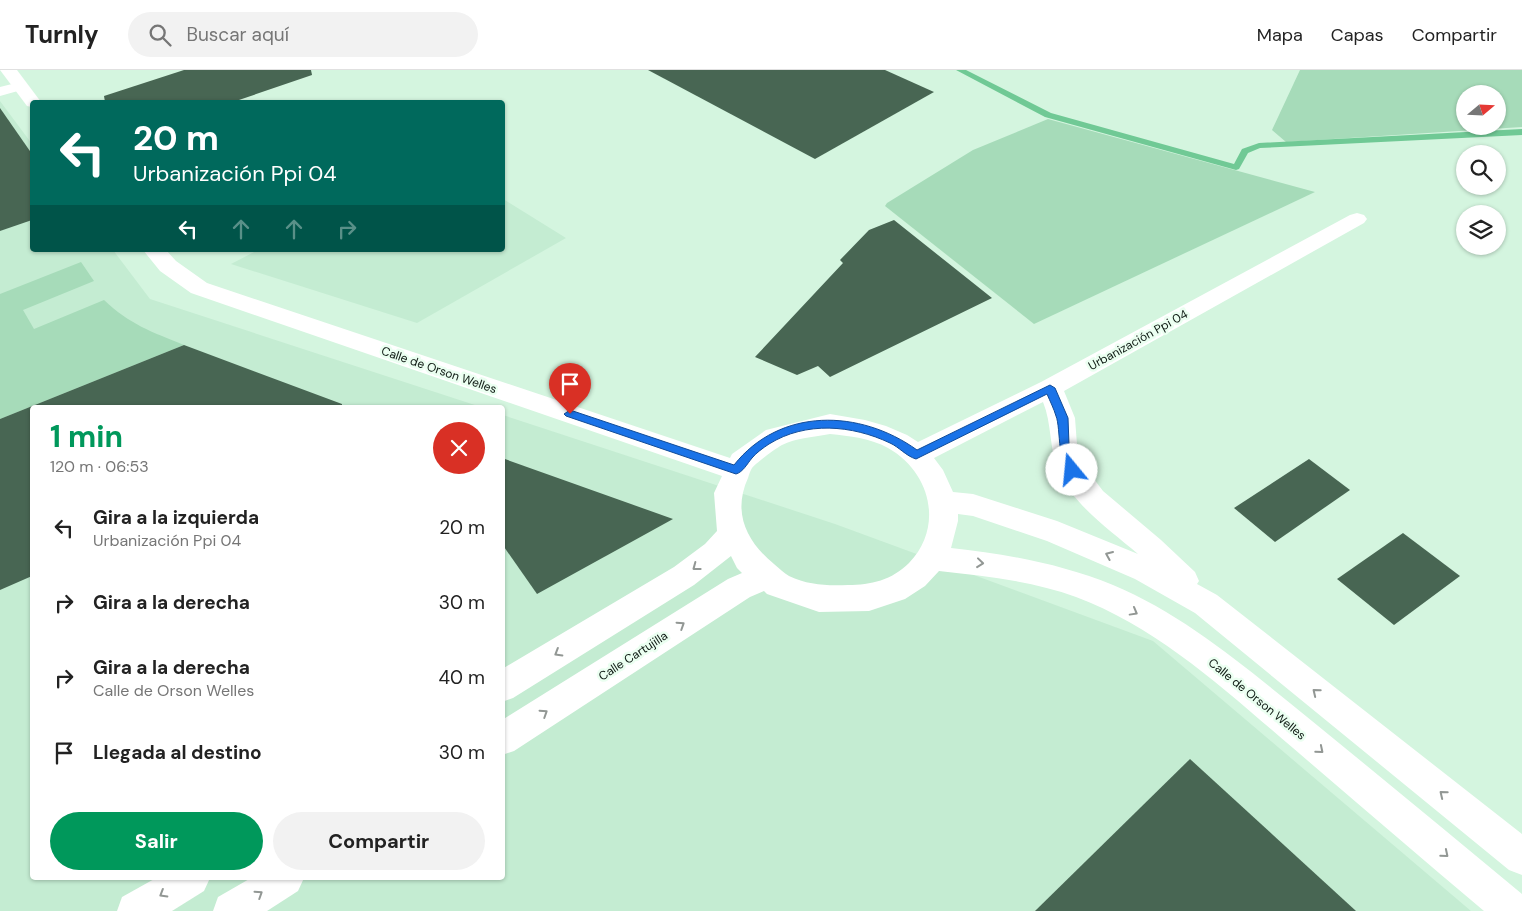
<!DOCTYPE html>
<html lang="es">
<head>
<meta charset="utf-8">
<style>
  body { margin:0; font-family:"DM Sans",sans-serif; background:#f2f2f2; color:#222; height:100vh; display:flex; flex-direction:column; font-size:19px; white-space:nowrap }
  * { box-sizing:border-box; margin:0 }
  p { font-size:16px; color:#767676 }
  .icon { flex:none; width:28px; height:28px; fill:none; stroke:currentColor; stroke-width:2; stroke-linecap:round; stroke-linejoin:round }
  .map { position:relative; flex:1; overflow:hidden }
  .drawer { position:absolute; left:30px; top:335px; width:475px; height:475px; display:flex; flex-direction:column; background:#fff; border-radius:5px; box-shadow:0 1px 4px #0004 }
  .drawer>* { flex:none }
  .banner { position:absolute; left:30px; top:30px; width:475px; height:152px; border-radius:5px; box-shadow:0 1px 4px #0004; background:#00695c; color:#fff; overflow:hidden }
  .needle { width:32px; rotate:71deg }
  .buttons { position:absolute; left:1456px; top:15px; display:grid; gap:10px }
  .buttons a { display:grid; place-items:center; width:50px; height:50px; border-radius:50%; background:#fff; box-shadow:0 1px 4px #0004; font-size:25px }
  .pin { position:absolute; display:grid; place-items:center; width:42px; height:42px; color:#fff; margin:-51px -21px; border-radius:50% 50% 50% 0; rotate:-45deg; box-shadow:0 0 5px #0007 }
  .pin .icon { rotate:45deg }
  .me { position:absolute; width:55px; margin:-28px; rotate:343deg; stroke-linejoin:round; filter:drop-shadow(0 0 4px #0008) }
  .turn { display:flex; align-items:center; gap:18px; height:105px; padding:0 20px; font-size:22px }
  .turn .icon { width:65px; height:65px; stroke-width:2.5 }
  .turn b { display:block; font-size:35px; line-height:42px }
  .lanes { display:flex; align-items:center; height:48px; padding:0 20px; background:#0003; justify-content:center; gap:25px; direction:ltr }
  .lanes .off { opacity:.35 }
  .round { display:grid; place-items:center; flex:none; width:52px; height:52px; border-radius:26px; background:#f2f2f2 }
  .head { display:flex; align-items:center; justify-content:space-between; height:85px; padding:0 20px }
  h1 { font-size:30px; font-weight:700; line-height:38px; color:#00985b }
  .button { display:flex; gap:10px; margin-top:auto; padding:10px 20px }
  .button a { flex:1; height:58px; border-radius:30px; background:#00985b; color:#fff; font-size:20px; font-weight:700; line-height:58px; text-align:center }
  .button a+a { background:#f2f2f2; color:#222 }
  ul { padding:0; list-style:none }
  li { display:flex; align-items:center; gap:15px; height:75px; padding:0 20px }
  li div { flex:1 }
  li b { display:block; font-size:19px }
  li em { font-style:normal }
  header { display:flex; align-items:center; gap:30px; box-sizing:border-box; height:70px; padding:0 25px; background:#fff; border-bottom:1px solid #e0e0e0 }
  header strong { font-size:24px }
  nav { display:flex; gap:28px; margin-inline-start:auto; font-size:18px }
  .search { width:350px; height:45px; background:#f2f2f2; display:flex; align-items:center; gap:12px; box-sizing:border-box; padding:0 18px; border-radius:28px; color:#767676; font-size:19px }
  .map>svg:first-child { display:block }
  .built { fill:#c4ecd2 }
  .green { fill:#a6dbb9; fill-rule:evenodd }
  .lines { fill:none; stroke-linecap:round; stroke-linejoin:round }
  .stream { fill:#70c995; fill-rule:evenodd }
  .building { fill:#486653 }
  .lane { fill:#fff; fill-rule:evenodd }
  .street { fill:#fff; fill-rule:evenodd }
  .oneway { stroke:#929794 }
  .route { fill:#1a73e8; stroke:#114b97 }
  .labels { text-anchor:middle; stroke-width:5; stroke-linejoin:round; paint-order:stroke }
  .street-label { font-size:12px; fill:#0c1811; stroke:#ebfff1 }
</style>
</head>
<body>
<header>
<strong>Turnly</strong>
<div class="search"><svg class="icon" aria-label="search" viewBox="0 0 24 24"><circle cx="10" cy="10" r="6"/><path d="M15 15l6 6"/></svg>Buscar aquí</div>
<nav><a>Mapa</a><a>Capas</a><a>Compartir</a></nav>
</header>
<div class="map">
<svg width="1522" height="841" viewBox="0 0 1522 841">
  <rect width="100%" height="100%" fill="#d4f5df"/>
  <!-- built -->
  <g class="built">
    <path d="M0,31l32,43v106h81l37,49 331,108 -449,1v470h470l1,-463 332,109 318,117 318,270h-1471z"/>
    <path d="M503,129l63,39 -149,85 -186,-59 27,-14h244z"/>
  </g>
  <!-- green -->
  <g class="green">
    <path d="M1300,0h222v57l-236,15 -14,-12zM1465,24h33v32h-33z"/>
    <path d="M1048,49l267,73 -281,132 -149,-118 2,-3 86,-53z"/>
    <path d="M81,192l13,19 -71,29 11,19 70,-29c25,24 48,32 80,45l-184,74v-125z"/>
  </g>
  <g class="lines">
    <!-- stream -->
    <path class="stream" d="M956,0h10l85,43 183,51 8,-15 17,-6 263,-14v6l-262,13 -12,5 -9,16 -3,1 -191,-53z"/>
  </g>
  <!-- building -->
  <g class="building">
    <path d="M184,0h127l1,5 -79,27h-128l-1,-6z"/>
    <path d="M648,0h237l49,22 -119,67z"/>
    <path d="M0,38l32,46v66l-32,11z"/>
    <path d="M894,150l98,78 -162,79 -12,-11 -21,9 -42,-18 88,-94 -3,-3 29,-30z"/>
    <path d="M184,275l158,59v4l-310,-1v169l-32,14v-171z"/>
    <path d="M502,388l171,61 -136,75 -35,-50z"/>
    <path d="M1309,389l41,31 -75,52 -41,-34z"/>
    <path d="M1403,463l57,43 -66,49 -57,-46z"/>
    <path d="M1190,689l166,152h-321z"/>
  </g>
  <g class="lines">
    <!-- lane -->
    <path class="lane" d="M20,12l5,1 2,3 -2,3 -25,7v-9z"/>
    <!-- street -->
    <g class="street">
      <path d="M0,0h17l24,32h-9v5l-5,-1z"/>
      <path d="M1357,143l7,2 3,4 -3,4 -300,168 11,27 2,27 7,21 19,25 58,49 34,32 4,9 -2,3 20,11 305,239v41l-13,-5 -314,-257 -60,-34 -88,-38 -74,-25 -15,-2v7l-7,27c56,6 110,16 162,37 74,31 137,86 199,136 70,57 140,115 210,173v17h-38c-64,-54 -127,-108 -191,-163 -66,-56 -134,-120 -217,-151 -43,-16 -91,-21 -137,-26l-14,15 -20,13 -36,12 -50,1 -52,-18 -3,-3 -14,6 -236,154 -12,4v-35l226,-141 14,-6 -5,-5 -6,-12 -37,29 -181,113 -11,4v-33l172,-102 31,-23 12,-13 -3,-38 8,-17 -531,-183 -31,-22 -17,-21h23l10,11 31,22 523,175 2,-4 34,-24 64,-16 35,6 21,6 21,9 11,7 123,-60 309,-167zM1043,332c9,22 6,46 15,68 15,35 52,60 80,84l-81,-33 -84,-27 -20,-2 -10,-22 -9,-12zM830,364c20,2 40,4 58,14 43,24 56,79 21,115 -17,17 -38,22 -61,22 -21,1 -40,0 -59,-9 -5,-3 -10,-8 -15,-12 -27,-22 -42,-51 -26,-86 1,-3 2,-7 4,-10 5,-6 23,-19 30,-23 13,-7 33,-8 48,-11z"/>
      <path d="M156,808h54l-6,13 -32,20h-55l5,-14z"/>
      <path d="M251,808h53l-6,13 -31,20h-54l5,-14z"/>
    </g>
  </g>
  <!-- one-way arrows -->
  <defs><path id="oneway-chevron" d="M-2-3.5L2.5 0L-2 3.5" fill="none" stroke-width="1.6" stroke-linecap="round" stroke-linejoin="round" transform="scale(1.25)"/></defs>
  <g class="oneway">
    <use href="#oneway-chevron" transform="translate(1109 485) rotate(-157)"/>
    <use href="#oneway-chevron" transform="translate(980 493) rotate(6)"/>
    <use href="#oneway-chevron" transform="translate(696 497) rotate(143)"/>
    <use href="#oneway-chevron" transform="translate(1134 542) rotate(29)"/>
    <use href="#oneway-chevron" transform="translate(681 555) rotate(-33)"/>
    <use href="#oneway-chevron" transform="translate(558 583) rotate(149)"/>
    <use href="#oneway-chevron" transform="translate(1316 622) rotate(-141)"/>
    <use href="#oneway-chevron" transform="translate(544 643) rotate(-33)"/>
    <use href="#oneway-chevron" transform="translate(1320 680) rotate(40)"/>
    <use href="#oneway-chevron" transform="translate(1443 724) rotate(-141)"/>
    <use href="#oneway-chevron" transform="translate(1445 784) rotate(40)"/>
    <use href="#oneway-chevron" transform="translate(163 824) rotate(149)"/>
    <use href="#oneway-chevron" transform="translate(259 824) rotate(-33)"/>
  </g>
  <!-- route -->
  <path class="route" d="M1050,315l5,3 13,30 1,27 9,25 -6,5c-15,-5 -11,-47 -16,-59 -2,-7 -6,-15 -9,-22l-131,65c-10,-3 -17,-12 -26,-16 -38,-18 -84,-22 -121,1 -6,4 -13,9 -17,14 -5,6 -9,14 -16,16l-170,-58 -2,-2 6,-4 164,55c46,-58 126,-56 183,-15z"/>
  <g class="labels">
    <!-- street labels -->
    <g class="street-label">
      <text transform="translate(1138 270) rotate(-29)" y="4">Urbanización Ppi 04</text>
      <text transform="translate(439 300) rotate(19)" y="4">Calle de Orson Welles</text>
      <text transform="translate(633 586) rotate(-33)" y="4">Calle Cartujilla</text>
      <text transform="translate(1257 629) rotate(39)" y="4">Calle de Orson Welles</text>
    </g>
  </g>
</svg>
<div class="buttons">
<a><svg class="needle" viewBox="-14 -14 28 28"><path d="M0-13l5 13h-10z" fill="#e53935"/><path d="M0 13l5-13h-10z" fill="#767676"/></svg></a>
<a><svg class="icon" aria-label="search" viewBox="0 0 24 24"><circle cx="10" cy="10" r="6"/><path d="M15 15l6 6"/></svg></a>
<a><svg class="icon" aria-label="layers" viewBox="0 0 24 24"><path d="M12 4l9 5-9 5-9-5zM3 14l9 5 9-5"/></svg></a>
</div>
<div class="pin" style="left:570px;top:344px;background:#d93025"><svg class="icon" aria-label="arrive" viewBox="0 0 24 24"><path d="M6 21V4h12l-3 4 3 4H6"/></svg></div>
<svg class="me" style="left:1072px;top:400px" viewBox="-20 -20 40 40"><circle r="19" fill="#fff"/><path d="M0-13L10 11 0 6-10 11z" fill="#1a73e8"/></svg>
<div class="banner">
<div class="turn"><svg class="icon" aria-label="left" viewBox="0 0 24 24"><path d="M17 20v-9H6M10 6l-5 5 5 5"/></svg><div><b>20 m</b>Urbanización Ppi 04</div></div>
<div class="lanes"><svg class="icon" aria-label="left" viewBox="0 0 24 24"><path d="M17 20v-9H6M10 6l-5 5 5 5"/></svg><svg class="icon off" aria-label="ahead" viewBox="0 0 24 24"><path d="M12 20V5M6 11l6-6 6 6"/></svg><svg class="icon off" aria-label="ahead" viewBox="0 0 24 24"><path d="M12 20V5M6 11l6-6 6 6"/></svg><svg class="icon off" aria-label="right" viewBox="0 0 24 24"><path d="M7 20v-9h11M14 6l5 5-5 5"/></svg></div>
</div>
<section class="drawer">
<div class="head"><div><h1>1 min</h1><p>120 m · 06:53</p></div><a class="round" style="background:#d93025;color:#fff"><svg class="icon" aria-label="close" viewBox="0 0 24 24"><path d="M6 6l12 12M18 6L6 18"/></svg></a></div>
<ul>
<li><svg class="icon" aria-label="left" viewBox="0 0 24 24"><path d="M17 20v-9H6M10 6l-5 5 5 5"/></svg><div><b>Gira a la izquierda</b><p>Urbanización Ppi 04</p></div><em>20 m</em></li>
<li><svg class="icon" aria-label="right" viewBox="0 0 24 24"><path d="M7 20v-9h11M14 6l5 5-5 5"/></svg><div><b>Gira a la derecha</b></div><em>30 m</em></li>
<li><svg class="icon" aria-label="right" viewBox="0 0 24 24"><path d="M7 20v-9h11M14 6l5 5-5 5"/></svg><div><b>Gira a la derecha</b><p>Calle de Orson Welles</p></div><em>40 m</em></li>
<li><svg class="icon" aria-label="arrive" viewBox="0 0 24 24"><path d="M6 21V4h12l-3 4 3 4H6"/></svg><div><b>Llegada al destino</b></div><em>30 m</em></li>
</ul>
<div class="button"><a>Salir</a><a>Compartir</a></div>
</section>
</div>
</body>
</html>
